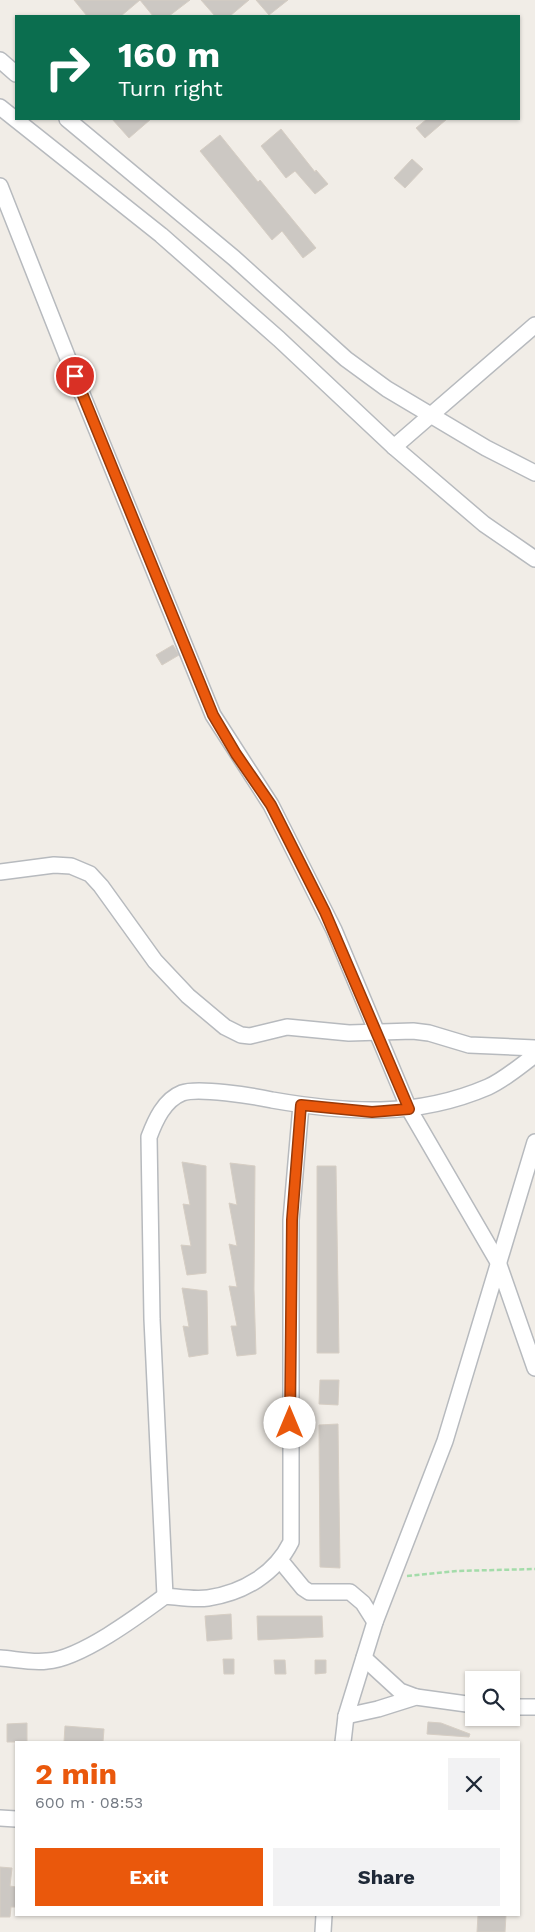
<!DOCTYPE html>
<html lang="en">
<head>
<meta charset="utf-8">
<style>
  body { margin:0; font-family:"Work Sans",sans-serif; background:#f2f2f3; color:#1f2937; height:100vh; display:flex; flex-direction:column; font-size:19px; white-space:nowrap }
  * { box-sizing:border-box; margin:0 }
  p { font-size:16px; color:#747a83 }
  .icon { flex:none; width:28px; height:28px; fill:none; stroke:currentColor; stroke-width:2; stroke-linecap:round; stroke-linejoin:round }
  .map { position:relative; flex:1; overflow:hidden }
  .drawer { position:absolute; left:15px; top:1741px; width:505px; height:175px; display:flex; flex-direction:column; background:#fff; border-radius:0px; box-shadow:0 1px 4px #0004 }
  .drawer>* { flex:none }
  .top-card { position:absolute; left:15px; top:15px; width:505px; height:105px; border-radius:0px; box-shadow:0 1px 4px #0004; background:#0b6e4f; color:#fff; overflow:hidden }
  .tools { position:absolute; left:465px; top:1671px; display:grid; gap:10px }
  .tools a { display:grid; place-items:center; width:55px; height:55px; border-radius:0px; background:#fff; box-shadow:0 1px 4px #0004; font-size:25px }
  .pin { position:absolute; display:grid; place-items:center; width:42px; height:42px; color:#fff; margin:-21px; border:2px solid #fff; border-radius:50%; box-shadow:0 1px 5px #0007 }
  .me { position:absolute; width:55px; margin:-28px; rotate:0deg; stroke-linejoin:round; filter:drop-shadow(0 0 4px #0008) }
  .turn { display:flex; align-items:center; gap:18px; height:105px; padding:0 20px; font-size:22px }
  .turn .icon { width:65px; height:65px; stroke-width:2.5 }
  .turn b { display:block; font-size:35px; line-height:42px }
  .round { display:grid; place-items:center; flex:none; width:52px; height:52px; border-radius:0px; background:#f2f2f3 }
  .summary { display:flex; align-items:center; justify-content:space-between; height:85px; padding:0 20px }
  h1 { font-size:30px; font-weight:700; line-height:38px; color:#ea580c }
  .action { display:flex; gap:10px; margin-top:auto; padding:10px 20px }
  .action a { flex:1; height:58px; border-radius:0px; background:#ea580c; color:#fff; font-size:20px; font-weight:700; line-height:58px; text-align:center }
  .action a+a { background:#f2f2f3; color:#1f2937 }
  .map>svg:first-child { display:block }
  .building { fill:#ccc8c3; stroke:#d6cec4 }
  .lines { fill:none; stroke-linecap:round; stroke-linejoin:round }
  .street-casing { stroke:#b7babe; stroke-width:18 }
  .path { stroke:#a4dcaa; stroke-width:2.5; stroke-dasharray:5 2.5; stroke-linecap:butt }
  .street { stroke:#fff; stroke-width:15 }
  .route-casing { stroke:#983908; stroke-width:12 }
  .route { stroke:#ea580c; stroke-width:9 }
</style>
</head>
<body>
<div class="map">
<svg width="535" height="1932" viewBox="0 0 535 1932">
  <rect width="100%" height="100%" fill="#f1ede7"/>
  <!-- building -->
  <g class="building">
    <path d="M74,0h116l-21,16h-16l-13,-16 -19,16h-34z"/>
    <path d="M201,0h48l-19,16h-15z"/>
    <path d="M256,0h32l-19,15z"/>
    <path d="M112,119h39l-22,19z"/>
    <path d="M427,119h20l-22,19 -9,-10z"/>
    <path d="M281,129l34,43 1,-2 12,14 -13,10 -20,-23 -9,7 -25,-32z"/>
    <path d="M220,135l38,47 2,-2 56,68 -13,10 -21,-27 -10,9 -72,-89z"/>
    <path d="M412,159l11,10 -18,19 -11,-10z"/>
    <path d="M173,645l6,10 -17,10 -6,-10z"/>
    <path d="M182,1162l24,4v107l-19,2 -6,-30 10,1 -8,-42 7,1z"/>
    <path d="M230,1163l25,3 -1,123 2,65 -19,2 -6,-30h6l-8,-40 8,1 -8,-43 8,2 -8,-43 8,2z"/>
    <path d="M317,1166h19l3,187h-22z"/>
    <path d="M182,1288l25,3 1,63 -19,3 -6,-31 6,1z"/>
    <path d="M320,1380h19l-1,25 -19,-1z"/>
    <path d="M338,1424l2,144 -20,-1 -1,-142z"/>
    <path d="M231,1614l1,25 -25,2 -2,-25z"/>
    <path d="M257,1616h65l1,21 -65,3z"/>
    <path d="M223,1659h11v15h-10z"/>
    <path d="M274,1660h11l1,14h-11z"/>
    <path d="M315,1660h11v13l-11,1z"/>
    <path d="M428,1722l13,1 29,11 -1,3 -42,-3z"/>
    <path d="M27,1723v19h-20v-18z"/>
    <path d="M65,1726l39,3 -1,13h-39z"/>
    <path d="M0,1867l12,1 -2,18 6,1v20h-5l-1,10h-10z"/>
    <path d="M478,1915h28l-1,17h-28z"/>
  </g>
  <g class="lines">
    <defs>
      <g id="street">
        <path d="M0,60l16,14"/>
        <path d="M0,107l161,128 118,104 115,108 90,77 51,35"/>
        <path d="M67,119l167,139 112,101 41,30 99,59 49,25"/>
        <path d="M0,186l82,208 131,321 58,90 63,125 75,179 89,153 37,106"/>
        <path d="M394,447l141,-122"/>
        <path d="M0,872l54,-7 17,1 19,8 11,12 54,75 33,35 37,31 16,8 9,1 37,-9 62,6 64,-2 16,2 40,12 66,3"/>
        <path d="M280,1560l23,28 6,4h41l13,11 12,19"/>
        <path d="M165,1596l-13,-277 -3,-182c6,-16 15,-37 33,-44 16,-6 71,3 90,7 75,13 144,18 216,-13 16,-7 32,-21 47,-32"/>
        <path d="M0,1658c15,1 32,5 47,3 33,-2 91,-45 118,-65 13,1 29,4 43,2 35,-5 67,-24 83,-56v-322l10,-115"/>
        <path d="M364,1658l36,33 16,6"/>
        <path d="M511,1707h24"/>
        <path d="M346,1716l32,-7 38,-12 58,8"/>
        <path d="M343,1742l3,-26 29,-94 70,-181 90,-299"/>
        <path d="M0,1818l16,1"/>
        <path d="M323,1932l1,-17"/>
      </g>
    </defs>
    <!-- street casing -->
    <use href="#street" class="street-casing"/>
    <!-- path -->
    <path class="path" d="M407,1576l50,-5 78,-2"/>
    <!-- street -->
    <use href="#street" class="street"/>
  </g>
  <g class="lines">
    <defs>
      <path id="route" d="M75,376l138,339 23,39 35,51 54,107 84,197 -37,3 -71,-7 -9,115 -2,203"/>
    </defs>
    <!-- route casing -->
    <use href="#route" class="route-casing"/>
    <!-- route -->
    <use href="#route" class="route"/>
  </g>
</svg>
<div class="tools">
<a><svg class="icon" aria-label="search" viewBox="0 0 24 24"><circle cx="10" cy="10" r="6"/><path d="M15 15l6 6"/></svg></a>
</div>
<div class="pin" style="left:75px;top:376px;background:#d93025"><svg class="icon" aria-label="arrive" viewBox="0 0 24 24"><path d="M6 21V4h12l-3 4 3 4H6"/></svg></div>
<svg class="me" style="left:290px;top:1423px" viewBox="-20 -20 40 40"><circle r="19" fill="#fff"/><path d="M0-13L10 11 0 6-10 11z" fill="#ea580c"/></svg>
<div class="top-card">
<div class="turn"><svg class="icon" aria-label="right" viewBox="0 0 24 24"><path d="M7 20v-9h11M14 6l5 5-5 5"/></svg><div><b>160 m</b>Turn right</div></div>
</div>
<section class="drawer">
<div class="summary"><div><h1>2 min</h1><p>600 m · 08:53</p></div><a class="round"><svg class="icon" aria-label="close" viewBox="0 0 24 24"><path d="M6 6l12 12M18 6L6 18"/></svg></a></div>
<div class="action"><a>Exit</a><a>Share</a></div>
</section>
</div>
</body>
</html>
